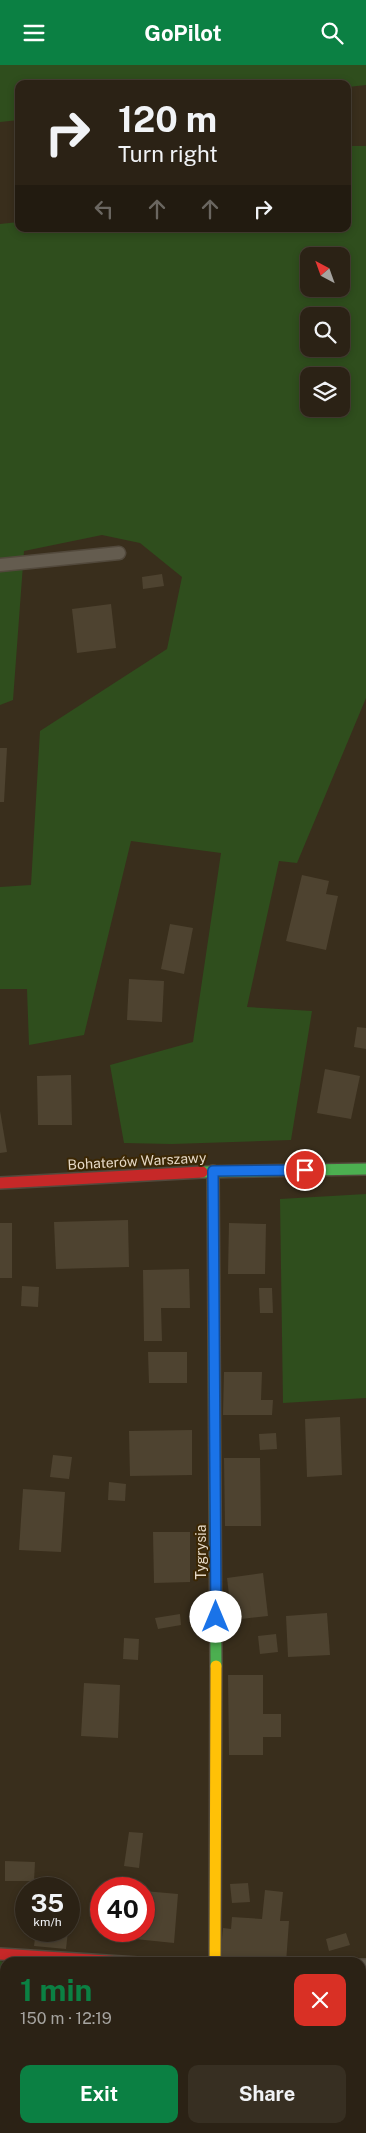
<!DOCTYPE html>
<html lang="en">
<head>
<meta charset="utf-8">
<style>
  body { margin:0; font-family:"Public Sans",sans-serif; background:#372f22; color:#f1f3f6; height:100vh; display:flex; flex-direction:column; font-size:19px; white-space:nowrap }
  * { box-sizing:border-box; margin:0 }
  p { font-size:16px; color:#a6a4a0 }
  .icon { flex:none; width:28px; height:28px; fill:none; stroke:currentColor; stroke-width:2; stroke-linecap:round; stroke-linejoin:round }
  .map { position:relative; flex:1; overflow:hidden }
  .drawer { position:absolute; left:0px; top:1892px; width:366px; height:176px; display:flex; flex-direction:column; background:#2b2215; border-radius:15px 15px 0 0; box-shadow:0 2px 8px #0003,0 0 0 1px #473f34 }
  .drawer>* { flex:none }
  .guide { position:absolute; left:15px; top:15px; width:336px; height:152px; border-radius:10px; box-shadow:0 2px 8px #0003,0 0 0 1px #473f34; background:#2b2215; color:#f1f3f6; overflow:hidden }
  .needle { width:32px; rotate:319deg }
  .tools { position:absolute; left:300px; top:182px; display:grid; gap:10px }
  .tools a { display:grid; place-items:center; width:50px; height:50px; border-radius:10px; background:#2b2215; box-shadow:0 2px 8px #0003,0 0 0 1px #473f34; font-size:25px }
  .speed { position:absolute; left:15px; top:1812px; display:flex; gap:10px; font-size:25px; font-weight:700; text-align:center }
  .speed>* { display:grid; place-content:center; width:65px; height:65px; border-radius:50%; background:#2b2215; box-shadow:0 2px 8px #0003,0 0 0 1px #473f34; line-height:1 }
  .speed small { font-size:12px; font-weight:400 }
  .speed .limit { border:8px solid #d22; background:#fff; color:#111 }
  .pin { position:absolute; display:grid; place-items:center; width:42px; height:42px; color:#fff; margin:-21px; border:2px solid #fff; border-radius:50%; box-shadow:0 1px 5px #0007 }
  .me { position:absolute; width:55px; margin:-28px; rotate:0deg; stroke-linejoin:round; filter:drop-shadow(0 0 4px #0008) }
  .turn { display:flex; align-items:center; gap:18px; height:105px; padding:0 20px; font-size:22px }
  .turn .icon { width:65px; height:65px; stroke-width:2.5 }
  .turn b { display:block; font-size:35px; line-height:42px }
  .lanes { display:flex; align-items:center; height:48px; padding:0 20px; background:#0003; justify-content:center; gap:25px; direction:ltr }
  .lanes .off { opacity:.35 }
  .round { display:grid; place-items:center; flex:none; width:52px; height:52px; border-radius:10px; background:#372f22 }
  .headline { display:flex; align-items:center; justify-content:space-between; height:85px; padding:0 20px }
  h1 { font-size:30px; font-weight:700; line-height:38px; color:#0b8043 }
  .button { display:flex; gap:10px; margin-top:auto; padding:10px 20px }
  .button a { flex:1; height:58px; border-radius:10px; background:#0b8043; color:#fff; font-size:20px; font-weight:700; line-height:58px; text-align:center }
  .button a+a { background:#372f22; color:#f1f3f6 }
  header { display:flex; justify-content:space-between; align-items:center; height:65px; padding:0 20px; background:#0b8043; color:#fff; font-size:22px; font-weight:700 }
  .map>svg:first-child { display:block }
  .green { fill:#2f4e1d; fill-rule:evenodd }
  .building { fill:#4e4330 }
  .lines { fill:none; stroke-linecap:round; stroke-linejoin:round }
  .lane-casing { stroke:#52493c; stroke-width:15 }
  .street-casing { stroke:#52493c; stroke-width:28 }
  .fast-casing { stroke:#52493c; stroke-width:14 }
  .slow-casing { stroke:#52493c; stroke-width:14 }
  .jam-casing { stroke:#52493c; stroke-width:14 }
  .lane { stroke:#645c4f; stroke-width:12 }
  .street { stroke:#645c4f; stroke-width:25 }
  .fast { stroke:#4caf50; stroke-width:11 }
  .slow { stroke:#ffc107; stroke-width:11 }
  .jam { stroke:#c62828; stroke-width:11 }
  .route-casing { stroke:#114b97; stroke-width:12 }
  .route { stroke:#1a73e8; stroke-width:9 }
  .labels { text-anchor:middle; stroke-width:4; stroke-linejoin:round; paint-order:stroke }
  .street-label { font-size:14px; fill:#e5d8c6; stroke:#3b2704 }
</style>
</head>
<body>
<header><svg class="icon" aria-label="menu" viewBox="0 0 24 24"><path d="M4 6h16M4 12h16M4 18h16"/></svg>GoPilot<svg class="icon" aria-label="search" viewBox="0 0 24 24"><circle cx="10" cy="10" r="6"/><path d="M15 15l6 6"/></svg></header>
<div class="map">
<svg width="366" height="2068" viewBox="0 0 366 2068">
  <rect width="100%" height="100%" fill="#392e1c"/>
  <!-- green -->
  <g class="green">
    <path d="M0,0h366v20l-18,2v-3h-329v36l-19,2z"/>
    <path d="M348,81h18v552l-69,165 -18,-2 -32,146 65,4 -21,129 -119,4 -48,-1 -14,-78 83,-23 28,-189 -90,-12 -47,194 -55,10 -2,-56h-27v-102l31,-2 9,-154 127,-82 15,-72 -42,-34 -38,-8 -78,16 -11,149 -13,5v-481l19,-2v7h329zM309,191h32v33h-32zM309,251h32v33h-32zM309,311h32v33h-32z"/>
    <path d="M366,1129v204l-83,5 -3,-204z"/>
    <path d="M0,1896l5,2v166h356v-150l5,1v153h-366z"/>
  </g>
  <!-- building -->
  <g class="building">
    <path d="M162,509l2,12 -21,3 -1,-12z"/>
    <path d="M111,539l5,44 -39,5 -5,-44z"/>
    <path d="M0,683h7l-3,54h-4z"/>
    <path d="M302,810l27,6 -3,13 12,2 -12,54 -40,-9z"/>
    <path d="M170,859l23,4 -9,46 -23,-5z"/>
    <path d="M129,914l35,2 -2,41 -35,-2z"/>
    <path d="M357,962l9,1v21l-12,-2z"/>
    <path d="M325,1004l35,7 -9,43 -34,-6z"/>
    <path d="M71,1010l1,50h-34l-1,-49z"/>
    <path d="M0,1046l7,41 -7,1z"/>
    <path d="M128,1155l1,47 -73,2 -2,-47z"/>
    <rect x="0" y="1158" width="12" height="55"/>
    <path d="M229,1158l37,1 -1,50h-37z"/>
    <path d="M189,1204l1,39h-29l1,33h-18l-1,-71z"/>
    <path d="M22,1221l17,1 -1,20 -17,-1z"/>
    <path d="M259,1223h13l1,25h-13z"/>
    <path d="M148,1287h39v31h-38z"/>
    <path d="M224,1307h38l-1,28h12l-1,15h-49z"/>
    <path d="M340,1352l2,58 -35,2 -2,-58z"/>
    <path d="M192,1365v45l-62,1 -1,-45z"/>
    <path d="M276,1368l1,16 -17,1 -1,-16z"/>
    <path d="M53,1390l19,2 -3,22 -19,-2z"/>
    <path d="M224,1393h36l1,68h-36z"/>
    <path d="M109,1417l17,2 -1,17 -17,-1z"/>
    <path d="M23,1424l42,3 -4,60 -42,-2z"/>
    <path d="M153,1467h37v50l-36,1z"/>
    <path d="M263,1508l5,43 -36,4 -5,-42z"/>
    <path d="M327,1548l3,42 -42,2 -2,-41z"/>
    <path d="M180,1549l1,11 -23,4 -3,-11z"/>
    <path d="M276,1569l2,18 -18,2 -2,-18z"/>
    <path d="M124,1573l15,1 -1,21 -15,-1z"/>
    <path d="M228,1610h35v39h18v23h-18v18h-34z"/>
    <path d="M84,1618l36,2 -2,53 -37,-2z"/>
    <path d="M129,1767l14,1 -4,35 -15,-2z"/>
    <path d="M5,1796l30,1 -1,19h-29z"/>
    <path d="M248,1818l2,19 -18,1 -2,-19z"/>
    <path d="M265,1825l18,2 -3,29h9l-3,42 -66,-4 3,-31 8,1 1,-12 30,2z"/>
    <path d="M144,1826l34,3 -4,49 -39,-4 1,-8h8z"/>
    <path d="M36,1866h32l-2,18 -32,-3z"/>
    <path d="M346,1868l4,12 -21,6 -3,-12z"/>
  </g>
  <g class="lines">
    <defs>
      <path id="lane" d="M0,500l119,-12"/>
      <path id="street" d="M361,1907h5"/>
      <g id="fast">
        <path d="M213,1106l3,495"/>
        <path d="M202,1107l164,-3"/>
      </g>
      <path id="slow" d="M215,1898l1,-297"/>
      <g id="jam">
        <path d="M0,1118l202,-11"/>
        <path d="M0,1889l137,9"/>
      </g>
    </defs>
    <!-- lane casing -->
    <use href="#lane" class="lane-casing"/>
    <!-- street casing -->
    <use href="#street" class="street-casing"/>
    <!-- fast casing -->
    <use href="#fast" class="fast-casing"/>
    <!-- slow casing -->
    <use href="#slow" class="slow-casing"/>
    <!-- jam casing -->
    <use href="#jam" class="jam-casing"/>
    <!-- lane -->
    <use href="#lane" class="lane"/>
    <!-- street -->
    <use href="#street" class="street"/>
    <!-- fast -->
    <use href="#fast" class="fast"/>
    <!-- slow -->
    <use href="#slow" class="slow"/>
    <!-- jam -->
    <use href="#jam" class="jam"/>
  </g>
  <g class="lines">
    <defs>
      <path id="route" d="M216,1552l-3,-446 92,-1"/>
    </defs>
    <!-- route casing -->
    <use href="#route" class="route-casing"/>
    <!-- route -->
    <use href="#route" class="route"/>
  </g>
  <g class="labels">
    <!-- street labels -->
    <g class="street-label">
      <text transform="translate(137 1096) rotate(-3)" y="5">Bohaterów Warszawy</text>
      <text transform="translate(201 1487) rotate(-90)" y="5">Tygrysia</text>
    </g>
  </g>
</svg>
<div class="tools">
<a><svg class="needle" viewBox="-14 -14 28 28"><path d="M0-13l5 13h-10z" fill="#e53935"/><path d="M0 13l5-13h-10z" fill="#a6a4a0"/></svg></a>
<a><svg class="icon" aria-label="search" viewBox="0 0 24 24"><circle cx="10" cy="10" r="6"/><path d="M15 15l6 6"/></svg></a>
<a><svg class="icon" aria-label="layers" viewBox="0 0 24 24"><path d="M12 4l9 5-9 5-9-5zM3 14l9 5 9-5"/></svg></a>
</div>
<div class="speed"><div>35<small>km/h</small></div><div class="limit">40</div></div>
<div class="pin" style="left:305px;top:1105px;background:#d93025"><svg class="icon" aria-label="arrive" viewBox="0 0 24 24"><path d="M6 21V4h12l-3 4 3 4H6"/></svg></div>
<svg class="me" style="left:216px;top:1552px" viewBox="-20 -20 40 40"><circle r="19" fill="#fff"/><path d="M0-13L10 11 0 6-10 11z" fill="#1a73e8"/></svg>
<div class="guide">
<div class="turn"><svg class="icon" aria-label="right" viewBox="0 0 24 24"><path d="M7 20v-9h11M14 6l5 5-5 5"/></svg><div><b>120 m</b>Turn right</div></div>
<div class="lanes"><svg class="icon off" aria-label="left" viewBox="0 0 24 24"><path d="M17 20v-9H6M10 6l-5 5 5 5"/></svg><svg class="icon off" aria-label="ahead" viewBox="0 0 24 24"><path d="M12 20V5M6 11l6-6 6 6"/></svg><svg class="icon off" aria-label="ahead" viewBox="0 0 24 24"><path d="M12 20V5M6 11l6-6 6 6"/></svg><svg class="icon" aria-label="right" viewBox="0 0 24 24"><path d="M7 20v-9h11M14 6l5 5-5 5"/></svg></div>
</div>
<section class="drawer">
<div class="headline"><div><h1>1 min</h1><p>150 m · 12:19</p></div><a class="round" style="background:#d93025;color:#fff"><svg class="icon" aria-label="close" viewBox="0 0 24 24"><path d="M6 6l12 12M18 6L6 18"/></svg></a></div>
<div class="button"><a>Exit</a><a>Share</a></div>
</section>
</div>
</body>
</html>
